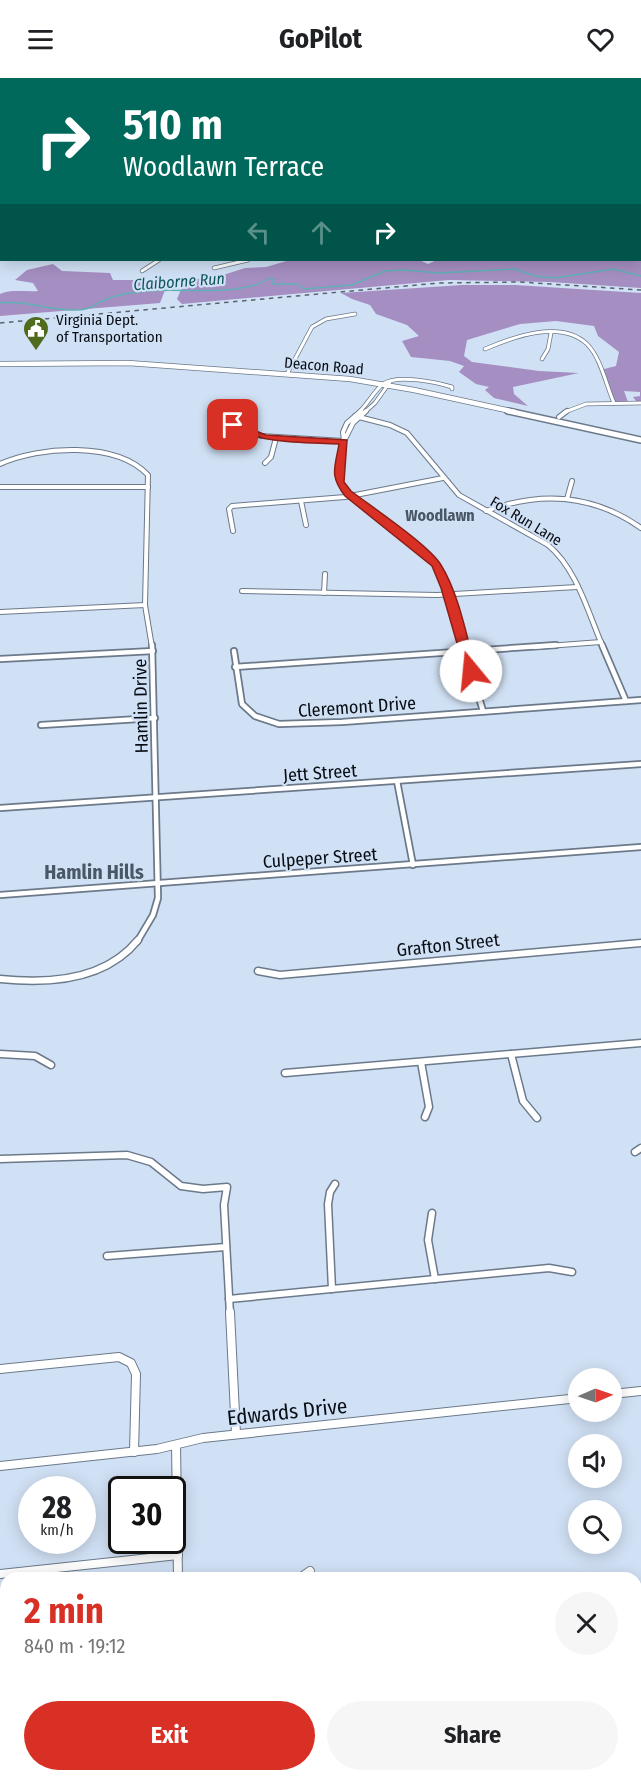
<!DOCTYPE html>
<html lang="en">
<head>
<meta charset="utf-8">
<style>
  body { margin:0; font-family:"Fira Sans Condensed",sans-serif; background:#f6f6f6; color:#202124; height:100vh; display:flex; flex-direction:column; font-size:22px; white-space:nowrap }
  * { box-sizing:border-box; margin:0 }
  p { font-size:20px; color:#757577 }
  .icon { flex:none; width:33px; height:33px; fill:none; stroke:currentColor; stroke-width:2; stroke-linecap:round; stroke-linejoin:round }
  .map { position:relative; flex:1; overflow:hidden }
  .side { position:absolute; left:0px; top:1494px; width:642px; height:210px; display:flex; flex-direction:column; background:#fff; border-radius:18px 18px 0 0; box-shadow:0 3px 15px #0003 }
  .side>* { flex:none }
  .banner { position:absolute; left:0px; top:0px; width:642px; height:183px; box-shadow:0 3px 15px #0003; background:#00695c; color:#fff; overflow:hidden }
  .needle { width:39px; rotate:88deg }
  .tools { position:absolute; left:568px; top:1290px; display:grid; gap:12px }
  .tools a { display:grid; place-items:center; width:54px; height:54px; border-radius:50%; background:#fff; box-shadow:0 3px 15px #0003; font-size:30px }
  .speed { position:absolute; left:18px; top:1398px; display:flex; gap:12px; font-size:30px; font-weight:700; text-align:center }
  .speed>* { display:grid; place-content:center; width:78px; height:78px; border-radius:50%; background:#fff; box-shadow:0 3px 15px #0003; line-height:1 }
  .speed small { font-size:15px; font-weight:400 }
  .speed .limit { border:3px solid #111; border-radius:9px; background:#fff; color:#111 }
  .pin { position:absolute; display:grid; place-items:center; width:51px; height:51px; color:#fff; margin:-26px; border-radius:12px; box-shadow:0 3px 9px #0006 }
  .me { position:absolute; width:66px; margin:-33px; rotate:343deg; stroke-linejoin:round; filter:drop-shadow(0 0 4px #0008) }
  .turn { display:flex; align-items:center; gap:21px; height:126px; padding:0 24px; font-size:27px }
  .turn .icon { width:78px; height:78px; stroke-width:2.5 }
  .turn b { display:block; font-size:42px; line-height:51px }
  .lanes { display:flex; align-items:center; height:57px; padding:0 24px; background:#0003; justify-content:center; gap:30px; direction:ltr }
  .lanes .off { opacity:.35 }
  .round { display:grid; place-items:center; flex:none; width:63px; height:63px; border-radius:32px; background:#f6f6f6 }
  .summary { display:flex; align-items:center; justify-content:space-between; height:102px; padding:0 24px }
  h1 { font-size:36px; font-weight:700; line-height:45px; color:#d93025 }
  .button { display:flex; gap:12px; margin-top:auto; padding:12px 24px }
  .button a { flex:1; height:69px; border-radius:36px; background:#d93025; color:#fff; font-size:24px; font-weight:700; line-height:69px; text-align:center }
  .button a+a { background:#f6f6f6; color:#202124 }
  header { display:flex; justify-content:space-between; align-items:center; height:78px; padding:0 24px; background:#fff; font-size:27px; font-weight:700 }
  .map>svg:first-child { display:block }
  .forest { fill:#a58ec2 }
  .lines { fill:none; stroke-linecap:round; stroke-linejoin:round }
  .stream { stroke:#61b0b6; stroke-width:1.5 }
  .minor-far5-casing { stroke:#6b798a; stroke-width:4 }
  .minor-far4-casing { stroke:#6b798a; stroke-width:4.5 }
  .minor-far3-casing { stroke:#6b798a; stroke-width:6 }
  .minor-far2-casing { stroke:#6b798a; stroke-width:8 }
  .minor-far1-casing { stroke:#6b798a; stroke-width:9 }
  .minor-casing { stroke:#6b798a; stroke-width:10 }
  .tertiary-far1-casing { stroke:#6b798a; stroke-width:4.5 }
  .tertiary-casing { stroke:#6b798a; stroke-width:13 }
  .secondary-far1-casing { stroke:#6b798a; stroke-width:6 }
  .secondary-casing { stroke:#6b798a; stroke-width:8 }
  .primary-casing { stroke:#8488a4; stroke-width:5 }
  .minor-far5 { stroke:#fff; stroke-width:2 }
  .minor-far4 { stroke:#fff; stroke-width:3 }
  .minor-far3 { stroke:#fff; stroke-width:4 }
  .minor-far2 { stroke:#fff; stroke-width:4.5 }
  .minor-far1 { stroke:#fff; stroke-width:6 }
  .minor { stroke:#fff; stroke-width:8 }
  .tertiary-far1 { stroke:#fff; stroke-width:3 }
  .tertiary { stroke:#fff; stroke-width:10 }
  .secondary-far1 { stroke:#fff; stroke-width:4.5 }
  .secondary { stroke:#fff; stroke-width:5 }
  .primary { stroke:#dde0f7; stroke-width:4 }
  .rail { stroke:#58626e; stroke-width:1.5; stroke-dasharray:4.5 4.5; stroke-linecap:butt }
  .route { fill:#d93025; stroke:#8d1f18; stroke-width:1.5 }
  .labels { text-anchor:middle; stroke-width:4.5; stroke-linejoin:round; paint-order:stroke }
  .far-poi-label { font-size:15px; fill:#080d14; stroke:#d1e1f5; text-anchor:start }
  .far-street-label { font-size:15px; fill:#080d14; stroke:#d1e1f5 }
  .far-water-label { font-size:16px; font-style:italic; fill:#0e555a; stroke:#d1e1f5 }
  .far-neighbourhood-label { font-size:16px; font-weight:bold; fill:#4a5767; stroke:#d1e1f5 }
  .street-label { font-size:18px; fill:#080d14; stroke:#d1e1f5 }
  .neighbourhood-label { font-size:20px; font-weight:bold; fill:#4a5767; stroke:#d1e1f5 }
  .near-street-label { font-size:21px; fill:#080d14; stroke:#d1e1f5 }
</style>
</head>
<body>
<header><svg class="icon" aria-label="menu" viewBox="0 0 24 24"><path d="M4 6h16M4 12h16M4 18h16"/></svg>GoPilot<svg class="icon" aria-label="heart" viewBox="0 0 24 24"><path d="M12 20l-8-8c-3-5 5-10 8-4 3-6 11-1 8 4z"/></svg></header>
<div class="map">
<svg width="641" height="1704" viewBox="0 0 641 1704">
  <rect width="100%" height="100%" fill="#d1e1f5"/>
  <!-- forest -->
  <g class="forest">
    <path d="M641,166v44l-91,-6 -101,-2 -267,24 -5,-5 8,-19 32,-3 28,-9 21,-1 24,-7h129l9,4 9,-4h203z"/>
    <path d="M53,186l9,7 48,2 3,7h56l-9,23 -160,13v-22c10,-5 27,-2 38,-3l-5,-8 -18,-3 12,-10z"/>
    <path d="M462,207h53l126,8v108h-5l-3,-4 7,-1v-4l-16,-1 4,11h-14l-14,-32 16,-4 3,-14 -21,-16 -4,-10 -38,-5 -36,3 -53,16 -3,16 8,6 67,9 40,2 -66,14 1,7 14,12 -34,-8 -9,-8 4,-3 -13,-3 -17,-12 5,-6 -14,-5 -39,-4 -9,-16 17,-5 -12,-11 -31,-11 -6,-9 -18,-6 -11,-6z"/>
  </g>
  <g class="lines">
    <!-- stream -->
    <path class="stream" d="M0,225c25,-3 48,7 73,7 20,0 19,-5 34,-11 11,-5 29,-7 41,-8 33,-3 94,6 122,-13l3,1v5h24l7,5 48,-4 33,-14 21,-1 32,3 77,-4 20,7 20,2 58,-9 28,7"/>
    <defs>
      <path id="minor-far5" d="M378,0l9,2"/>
      <g id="minor-far4">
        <path d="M214,190l34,-8"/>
        <path d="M142,193l17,-11"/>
        <path d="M485,271c28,-12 76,-30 102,-5 14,14 19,41 27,59"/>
        <path d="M542,281l6,-10 3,-16"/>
        <path d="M287,296l25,-47 14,-8 29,-5"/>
        <path d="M359,334c9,-8 15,-21 24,-28 14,-10 53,-2 69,3v2"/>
        <path d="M365,334l10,-9 15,-21"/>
        <path d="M565,334l21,-8 55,-1"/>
      </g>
      <g id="minor-far3">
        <path d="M361,333l-14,12 -4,9 1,9 -6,35 7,15 81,64 14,16 23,76"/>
        <path d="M355,338l35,9 17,8 52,62 89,50c29,24 40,68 55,102"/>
        <path d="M559,339l8,-6"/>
        <path d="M219,340l42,18 83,5"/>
        <path d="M344,363l9,-18 13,-12"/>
        <path d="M265,385l6,-6 5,-19"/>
        <path d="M0,386c40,-18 116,-23 148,11l-3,130 7,42"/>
        <path d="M0,409h148"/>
        <path d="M567,421l5,-18"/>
        <path d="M301,423l5,24"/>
        <path d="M486,433c54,-20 107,-17 155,17"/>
        <path d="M233,453l-4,-22 3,-3 113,-9 98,-19"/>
        <path d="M242,513l195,4 140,-8"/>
        <path d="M324,515l1,-19"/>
        <path d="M0,534l145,-7"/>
        <path d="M534,569l67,-5"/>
      </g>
      <g id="minor-far2">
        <path d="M463,567l20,66"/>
        <path d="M602,567l24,56"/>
        <path d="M234,573l8,53 13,12 24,8 63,-2 299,-22"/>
        <path d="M0,581l153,-8"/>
        <path d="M235,589l321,-22"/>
        <path d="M41,647l114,-7"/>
        <path d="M397,703l16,84"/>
        <path d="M0,730l641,-44"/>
        <path d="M0,817l641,-48"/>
        <path d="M137,864l16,-27 5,-17 -6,-253"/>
      </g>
      <g id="minor-far1">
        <path d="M258,893l22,4 361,-32"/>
        <path d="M0,901c47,5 105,2 138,-39"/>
        <path d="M0,976l35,2 16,9"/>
        <path d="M511,976l12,47 14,17"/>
        <path d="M421,984l8,45 -4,10"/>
        <path d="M285,995l356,-30"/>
        <path d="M635,1074l6,-4"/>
        <path d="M0,1081l127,-4 24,7 30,24 22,3 24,-2 -3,18 6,109"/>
        <path d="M432,1135l-4,27 7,39"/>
        <path d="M107,1178l119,-9"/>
        <path d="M332,1211l-4,-85 2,-12 5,-8"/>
        <path d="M229,1221l320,-31 23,4"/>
      </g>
      <g id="minor">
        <path d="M230,1234l6,122"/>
        <path d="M0,1291l119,-12 12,6 5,11 -2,78"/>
        <path d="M612,1316l29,-3"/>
        <path d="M176,1367l2,133"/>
        <path d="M0,1388l157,-17 46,-11 376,-40"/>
        <path d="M0,1496l178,-19"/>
        <path d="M300,1500l10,-7"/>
        <path d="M239,1704l24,-6"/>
      </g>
      <path id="tertiary-far1" d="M227,2l4,-2"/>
      <g id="tertiary">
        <path d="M0,1615l6,-1"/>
        <path d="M228,1698l3,6"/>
      </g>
      <path id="secondary-far1" d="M0,286l128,-1 222,16 64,11 101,22"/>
      <path id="secondary" d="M508,333l133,29"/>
      <path id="primary" d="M325,2l4,-2"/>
    </defs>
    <!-- minor-far5 casing -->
    <use href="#minor-far5" class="minor-far5-casing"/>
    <!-- minor-far4 casing -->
    <use href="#minor-far4" class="minor-far4-casing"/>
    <!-- minor-far3 casing -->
    <use href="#minor-far3" class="minor-far3-casing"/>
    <!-- minor-far2 casing -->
    <use href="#minor-far2" class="minor-far2-casing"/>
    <!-- minor-far1 casing -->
    <use href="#minor-far1" class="minor-far1-casing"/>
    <!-- minor casing -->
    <use href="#minor" class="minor-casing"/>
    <!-- tertiary-far1 casing -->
    <use href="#tertiary-far1" class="tertiary-far1-casing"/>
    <!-- tertiary casing -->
    <use href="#tertiary" class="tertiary-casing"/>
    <!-- secondary-far1 casing -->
    <use href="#secondary-far1" class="secondary-far1-casing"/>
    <!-- secondary casing -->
    <use href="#secondary" class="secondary-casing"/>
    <!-- primary casing -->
    <use href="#primary" class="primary-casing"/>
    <!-- minor-far5 -->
    <use href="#minor-far5" class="minor-far5"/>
    <!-- minor-far4 -->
    <use href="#minor-far4" class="minor-far4"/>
    <!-- minor-far3 -->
    <use href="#minor-far3" class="minor-far3"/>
    <!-- minor-far2 -->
    <use href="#minor-far2" class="minor-far2"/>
    <!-- minor-far1 -->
    <use href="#minor-far1" class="minor-far1"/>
    <!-- minor -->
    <use href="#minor" class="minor"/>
    <!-- tertiary-far1 -->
    <use href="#tertiary-far1" class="tertiary-far1"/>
    <!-- tertiary -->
    <use href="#tertiary" class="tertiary"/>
    <!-- secondary-far1 -->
    <use href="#secondary-far1" class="secondary-far1"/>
    <!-- secondary -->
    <use href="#secondary" class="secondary"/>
    <!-- primary -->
    <use href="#primary" class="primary"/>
    <!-- rail -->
    <path class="rail" d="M0,245l439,-40 81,-1 121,8"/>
  </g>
  <!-- route -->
  <path class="route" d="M233,344l33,13 81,5 -3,42 7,9c21,16 79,55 90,74 18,29 26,73 35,106l-1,3 -4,1 -6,-4 -24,-83 -9,-22 -87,-70c-16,-21 -10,-28 -6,-52 -37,-2 -75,0 -109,-17l-1,-2z"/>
  <!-- icons -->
  <defs>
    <symbol id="civic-pin" viewBox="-11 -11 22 30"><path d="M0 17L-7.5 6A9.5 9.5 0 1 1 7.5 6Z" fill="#516b1c" stroke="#d1e1f5"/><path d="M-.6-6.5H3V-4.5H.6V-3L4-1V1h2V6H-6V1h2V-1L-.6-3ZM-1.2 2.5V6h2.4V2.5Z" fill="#fff"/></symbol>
  </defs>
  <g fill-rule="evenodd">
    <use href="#civic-pin" x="21" y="236" width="30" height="40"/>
  </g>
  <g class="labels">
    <!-- far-poi labels -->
    <g class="far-poi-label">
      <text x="56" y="247">Virginia Dept.<tspan x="56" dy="17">of Transportation</tspan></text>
    </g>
    <!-- far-street labels -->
    <g class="far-street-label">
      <text transform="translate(324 288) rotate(5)" y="5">Deacon Road</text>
      <text transform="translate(526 443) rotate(31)" y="5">Fox Run Lane</text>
    </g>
    <!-- far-water labels -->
    <g class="far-water-label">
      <text transform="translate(179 203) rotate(-4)" y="6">Claiborne Run</text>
    </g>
    <!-- far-neighbourhood labels -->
    <g class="far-neighbourhood-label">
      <text x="440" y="443">Woodlawn</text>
    </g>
    <!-- street labels -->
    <g class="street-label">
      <text transform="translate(141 628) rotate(-91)" y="6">Hamlin Drive</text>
      <text transform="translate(357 629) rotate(-4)" y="6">Cleremont Drive</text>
      <text transform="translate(320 695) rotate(-4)" y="6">Jett Street</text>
      <text transform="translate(320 780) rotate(-4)" y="6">Culpeper Street</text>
      <text transform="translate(448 867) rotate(-6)" y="6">Grafton Street</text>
    </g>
    <!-- neighbourhood labels -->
    <g class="neighbourhood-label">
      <text x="94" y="801">Hamlin Hills</text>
    </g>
    <!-- near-street labels -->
    <g class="near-street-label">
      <text transform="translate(287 1334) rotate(-6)" y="7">Edwards Drive</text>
    </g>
  </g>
</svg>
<div class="tools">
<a><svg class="needle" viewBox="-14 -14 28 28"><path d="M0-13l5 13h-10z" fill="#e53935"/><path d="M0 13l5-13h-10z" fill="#757577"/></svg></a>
<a><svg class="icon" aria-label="sound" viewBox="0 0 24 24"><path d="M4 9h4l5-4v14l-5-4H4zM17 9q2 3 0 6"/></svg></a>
<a><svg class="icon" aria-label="search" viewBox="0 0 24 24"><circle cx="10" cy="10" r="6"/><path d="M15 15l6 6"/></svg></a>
</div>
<div class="speed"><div>28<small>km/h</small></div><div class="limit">30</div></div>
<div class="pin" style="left:233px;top:347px;background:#d93025"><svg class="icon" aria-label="arrive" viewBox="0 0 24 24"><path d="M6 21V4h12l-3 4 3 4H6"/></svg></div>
<svg class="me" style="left:471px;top:593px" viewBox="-20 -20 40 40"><circle r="19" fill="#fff"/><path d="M0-13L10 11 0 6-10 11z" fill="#d93025"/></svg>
<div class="banner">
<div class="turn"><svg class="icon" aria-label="right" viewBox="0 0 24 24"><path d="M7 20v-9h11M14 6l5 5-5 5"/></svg><div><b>510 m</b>Woodlawn Terrace</div></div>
<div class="lanes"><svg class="icon off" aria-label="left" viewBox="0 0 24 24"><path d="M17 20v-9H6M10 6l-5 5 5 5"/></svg><svg class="icon off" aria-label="ahead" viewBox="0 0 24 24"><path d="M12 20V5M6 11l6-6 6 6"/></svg><svg class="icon" aria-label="right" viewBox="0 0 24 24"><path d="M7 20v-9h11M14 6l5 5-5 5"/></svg></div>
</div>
<section class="side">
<div class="summary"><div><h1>2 min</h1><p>840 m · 19:12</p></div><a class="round"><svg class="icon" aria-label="close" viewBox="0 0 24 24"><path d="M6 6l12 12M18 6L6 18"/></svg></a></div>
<div class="button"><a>Exit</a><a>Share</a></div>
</section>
</div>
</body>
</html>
